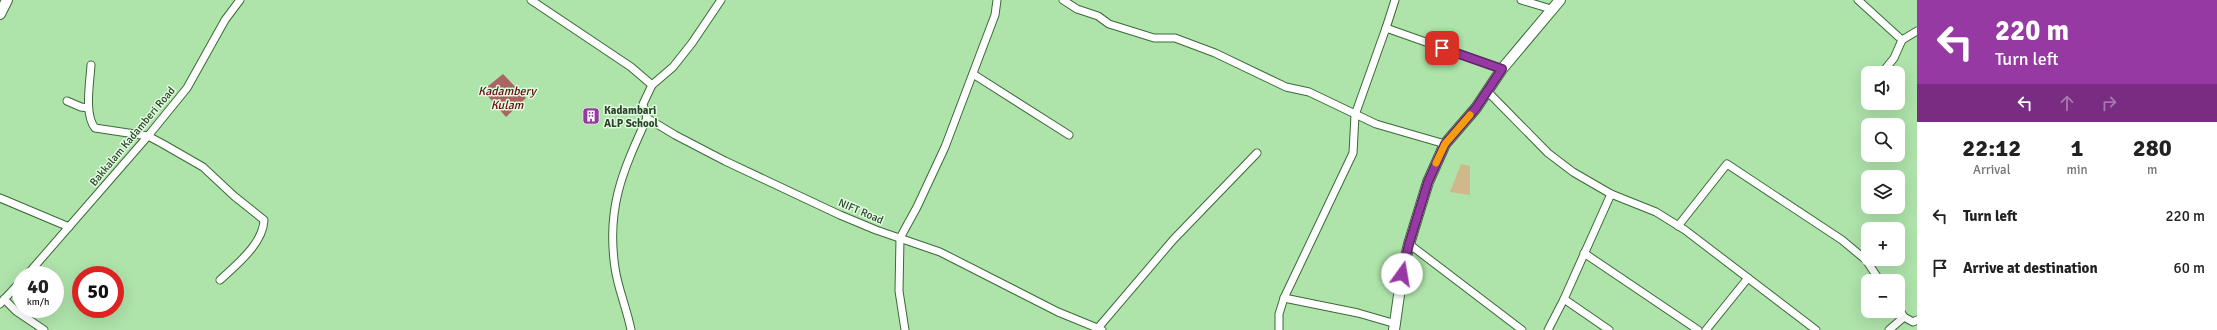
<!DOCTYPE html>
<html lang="en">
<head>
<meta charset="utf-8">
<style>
  body { margin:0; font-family:Signika,sans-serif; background:#f2f2f2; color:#222; height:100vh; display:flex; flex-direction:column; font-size:15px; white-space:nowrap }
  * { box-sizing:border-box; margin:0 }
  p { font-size:13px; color:#767676 }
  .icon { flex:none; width:22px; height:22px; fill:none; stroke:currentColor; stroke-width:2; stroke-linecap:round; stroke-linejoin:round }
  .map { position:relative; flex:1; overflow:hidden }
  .details { display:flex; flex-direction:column; background:#fff; width:300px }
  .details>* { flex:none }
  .guide { background:#9639a3; color:#fff; overflow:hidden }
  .controls { position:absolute; left:1861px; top:66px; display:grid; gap:8px }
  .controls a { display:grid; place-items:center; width:44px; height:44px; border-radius:8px; background:#fff; box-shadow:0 4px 16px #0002; font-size:20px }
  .speed { position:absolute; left:12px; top:266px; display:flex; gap:8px; font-size:20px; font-weight:700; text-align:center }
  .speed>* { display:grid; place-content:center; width:52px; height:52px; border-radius:50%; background:#fff; box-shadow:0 4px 16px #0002; line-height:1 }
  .speed small { font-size:10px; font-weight:400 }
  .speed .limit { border:6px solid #d22; background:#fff; color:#111 }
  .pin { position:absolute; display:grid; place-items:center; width:34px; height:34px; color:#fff; margin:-17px; border-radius:8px; box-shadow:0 2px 6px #0006 }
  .me { position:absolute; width:44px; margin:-22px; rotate:13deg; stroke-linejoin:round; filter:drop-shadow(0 0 3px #0008) }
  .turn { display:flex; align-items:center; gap:14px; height:84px; padding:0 12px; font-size:18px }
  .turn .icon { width:52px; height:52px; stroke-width:2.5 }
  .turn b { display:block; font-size:28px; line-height:34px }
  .lanes { display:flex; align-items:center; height:38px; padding:0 12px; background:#0003; justify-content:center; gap:20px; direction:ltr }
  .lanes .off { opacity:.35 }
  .eta { display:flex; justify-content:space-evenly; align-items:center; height:68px; text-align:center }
  .eta b { font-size:24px; font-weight:700; line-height:28px }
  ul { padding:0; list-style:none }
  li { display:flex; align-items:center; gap:12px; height:52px; padding:0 12px }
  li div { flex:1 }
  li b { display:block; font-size:15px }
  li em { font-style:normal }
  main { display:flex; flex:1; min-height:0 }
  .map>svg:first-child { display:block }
  .green { fill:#d0b88b }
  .water { fill:#aa6461 }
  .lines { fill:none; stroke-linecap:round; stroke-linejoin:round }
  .street-casing { stroke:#3b6a38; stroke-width:9 }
  .secondary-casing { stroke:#3b6a38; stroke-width:12 }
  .street { stroke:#fff; stroke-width:7 }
  .secondary { stroke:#fff; stroke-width:10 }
  .route-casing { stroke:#62256a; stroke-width:10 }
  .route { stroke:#9639a3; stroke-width:7 }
  .slow { stroke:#f59e0b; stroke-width:7 }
  .labels { text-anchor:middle; stroke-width:3; stroke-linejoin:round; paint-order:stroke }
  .poi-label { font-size:11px; font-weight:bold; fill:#2d422c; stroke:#e1fcdf; text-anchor:start }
  .street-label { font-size:11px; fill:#2d422c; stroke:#e1fcdf }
  .water-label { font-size:12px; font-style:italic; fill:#630713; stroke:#e1fcdf }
</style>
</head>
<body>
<main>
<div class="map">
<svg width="1917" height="330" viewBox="0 0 1917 330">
  <rect width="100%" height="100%" fill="#aee3aa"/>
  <!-- green -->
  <path class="green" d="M1461,164l9,2v29l-20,-3z"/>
  <!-- water -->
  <path class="water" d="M503,74l23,24 -20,19 -19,-22v-8z"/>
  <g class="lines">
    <defs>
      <g id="street">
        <path d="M531,0l100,67 21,18"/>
        <path d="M721,0l-29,43 -19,24 -21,18 -9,19 4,14 28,17 50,26 115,54 36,15 64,22 118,60 44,18"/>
        <path d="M1063,0l14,9 21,7 11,8 45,14h21l40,15 71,34 23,5 67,32 69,20"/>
        <path d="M1521,0l30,9"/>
        <path d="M1858,0l44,40 15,-9"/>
        <path d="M1386,28l9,-28"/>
        <path d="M91,65c-1,17 -7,50 4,63l53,8 15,8 40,23 31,29 30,24c-1,24 -28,45 -44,60"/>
        <path d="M1882,73l12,-15 8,-18"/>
        <path d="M973,74l96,61"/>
        <path d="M1487,91l61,62 25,19 38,22 45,18 29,18 131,100"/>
        <path d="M67,101l14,6 7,1"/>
        <path d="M0,198l69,29"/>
        <path d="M1678,226l49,-62 115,76 24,20 14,21"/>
        <path d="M1409,244l113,86"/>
        <path d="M1584,253l114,77"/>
        <path d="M27,275l121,-139 39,-48 38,-68 15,-20"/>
        <path d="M1284,298l74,15 38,11"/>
        <path d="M4,299l12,12 28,19"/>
        <path d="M1564,299l45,31"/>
        <path d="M0,304l21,-23"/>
        <path d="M1898,307l6,10 9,5 4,-2"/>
        <path d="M1098,328l75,-88 84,-87"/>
        <path d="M631,330c-4,-21 -13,-41 -16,-62 -9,-61 8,-97 32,-150"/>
        <path d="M905,330l-6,-39 1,-53 17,-31 28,-60 50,-132 2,-15"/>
        <path d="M1279,330v-16l5,-16 69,-145 2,-38 31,-87 116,41"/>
        <path d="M1548,330l16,-31 47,-105"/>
        <path d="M1706,330l42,-52"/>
        <path d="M1889,330l15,-13"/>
      </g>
      <g id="secondary">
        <path d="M0,14l7,-14"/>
        <path d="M1394,330l8,-56 7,-30 19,-62 17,-38 31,-36 26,-39 58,-69"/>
      </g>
    </defs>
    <!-- street casing -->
    <use href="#street" class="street-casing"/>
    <!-- secondary casing -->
    <use href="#secondary" class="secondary-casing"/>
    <!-- street -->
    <use href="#street" class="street"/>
    <!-- secondary -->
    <use href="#secondary" class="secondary"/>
  </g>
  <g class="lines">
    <defs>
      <path id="route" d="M1402,274l7,-30 19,-62 17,-38 31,-36 26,-39 -60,-21"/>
    </defs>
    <!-- route casing -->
    <use href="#route" class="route-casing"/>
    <!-- route -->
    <use href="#route" class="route"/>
    <!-- slow -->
    <path class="slow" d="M1436,163l9,-19 25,-29"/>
  </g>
  <!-- icons -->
  <defs>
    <symbol id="building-square" viewBox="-11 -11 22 22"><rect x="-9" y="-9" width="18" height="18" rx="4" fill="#9639a3" stroke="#e1fcdf"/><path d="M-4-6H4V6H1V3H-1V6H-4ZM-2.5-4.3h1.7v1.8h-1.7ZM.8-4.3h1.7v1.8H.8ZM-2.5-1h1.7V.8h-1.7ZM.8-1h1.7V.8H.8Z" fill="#fff"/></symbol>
  </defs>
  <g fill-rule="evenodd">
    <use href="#building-square" x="581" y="106" width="20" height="20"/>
  </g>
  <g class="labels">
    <!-- poi labels -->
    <g class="poi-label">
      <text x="604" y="114">Kadambari<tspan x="604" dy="13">ALP School</tspan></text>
    </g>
    <!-- street labels -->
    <g class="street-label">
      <text transform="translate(132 136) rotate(-50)" y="4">Bakkalam Kadamberi Road</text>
      <text transform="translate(861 211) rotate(23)" y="4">NIFT Road</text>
    </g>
    <!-- water labels -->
    <g class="water-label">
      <text x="507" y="95">Kadambery<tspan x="507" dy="14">Kulam</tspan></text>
    </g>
  </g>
</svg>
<div class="controls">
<a><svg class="icon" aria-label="sound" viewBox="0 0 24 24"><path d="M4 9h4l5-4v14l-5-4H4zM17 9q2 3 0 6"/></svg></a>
<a><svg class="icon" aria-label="search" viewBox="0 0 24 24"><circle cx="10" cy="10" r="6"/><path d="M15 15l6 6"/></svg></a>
<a><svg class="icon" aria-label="layers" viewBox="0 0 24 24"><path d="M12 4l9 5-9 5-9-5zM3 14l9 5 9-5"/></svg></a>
<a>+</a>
<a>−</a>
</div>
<div class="speed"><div>40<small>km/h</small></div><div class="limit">50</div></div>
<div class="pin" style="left:1442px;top:48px;background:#d93025"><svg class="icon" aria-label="arrive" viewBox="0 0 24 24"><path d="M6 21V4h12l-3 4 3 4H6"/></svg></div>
<svg class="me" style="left:1402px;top:274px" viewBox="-20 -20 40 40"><circle r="19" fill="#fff"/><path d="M0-13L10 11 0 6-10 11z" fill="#9639a3"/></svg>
</div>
<section class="details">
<div class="guide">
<div class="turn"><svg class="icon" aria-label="left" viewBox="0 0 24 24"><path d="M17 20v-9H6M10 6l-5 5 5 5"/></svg><div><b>220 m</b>Turn left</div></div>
<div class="lanes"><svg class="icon" aria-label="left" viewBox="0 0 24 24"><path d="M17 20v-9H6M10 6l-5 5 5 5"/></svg><svg class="icon off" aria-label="ahead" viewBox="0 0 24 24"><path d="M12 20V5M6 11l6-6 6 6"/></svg><svg class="icon off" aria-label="right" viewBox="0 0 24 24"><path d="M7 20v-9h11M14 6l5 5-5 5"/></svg></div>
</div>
<div class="eta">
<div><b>22:12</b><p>Arrival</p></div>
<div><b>1</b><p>min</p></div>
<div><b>280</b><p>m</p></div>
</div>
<ul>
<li><svg class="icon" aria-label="left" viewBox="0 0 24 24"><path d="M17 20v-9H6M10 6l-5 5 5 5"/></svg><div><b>Turn left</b></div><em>220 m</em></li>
<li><svg class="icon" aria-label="arrive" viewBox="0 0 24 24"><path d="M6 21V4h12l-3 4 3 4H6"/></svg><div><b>Arrive at destination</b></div><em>60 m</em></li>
</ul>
</section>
</main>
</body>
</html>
